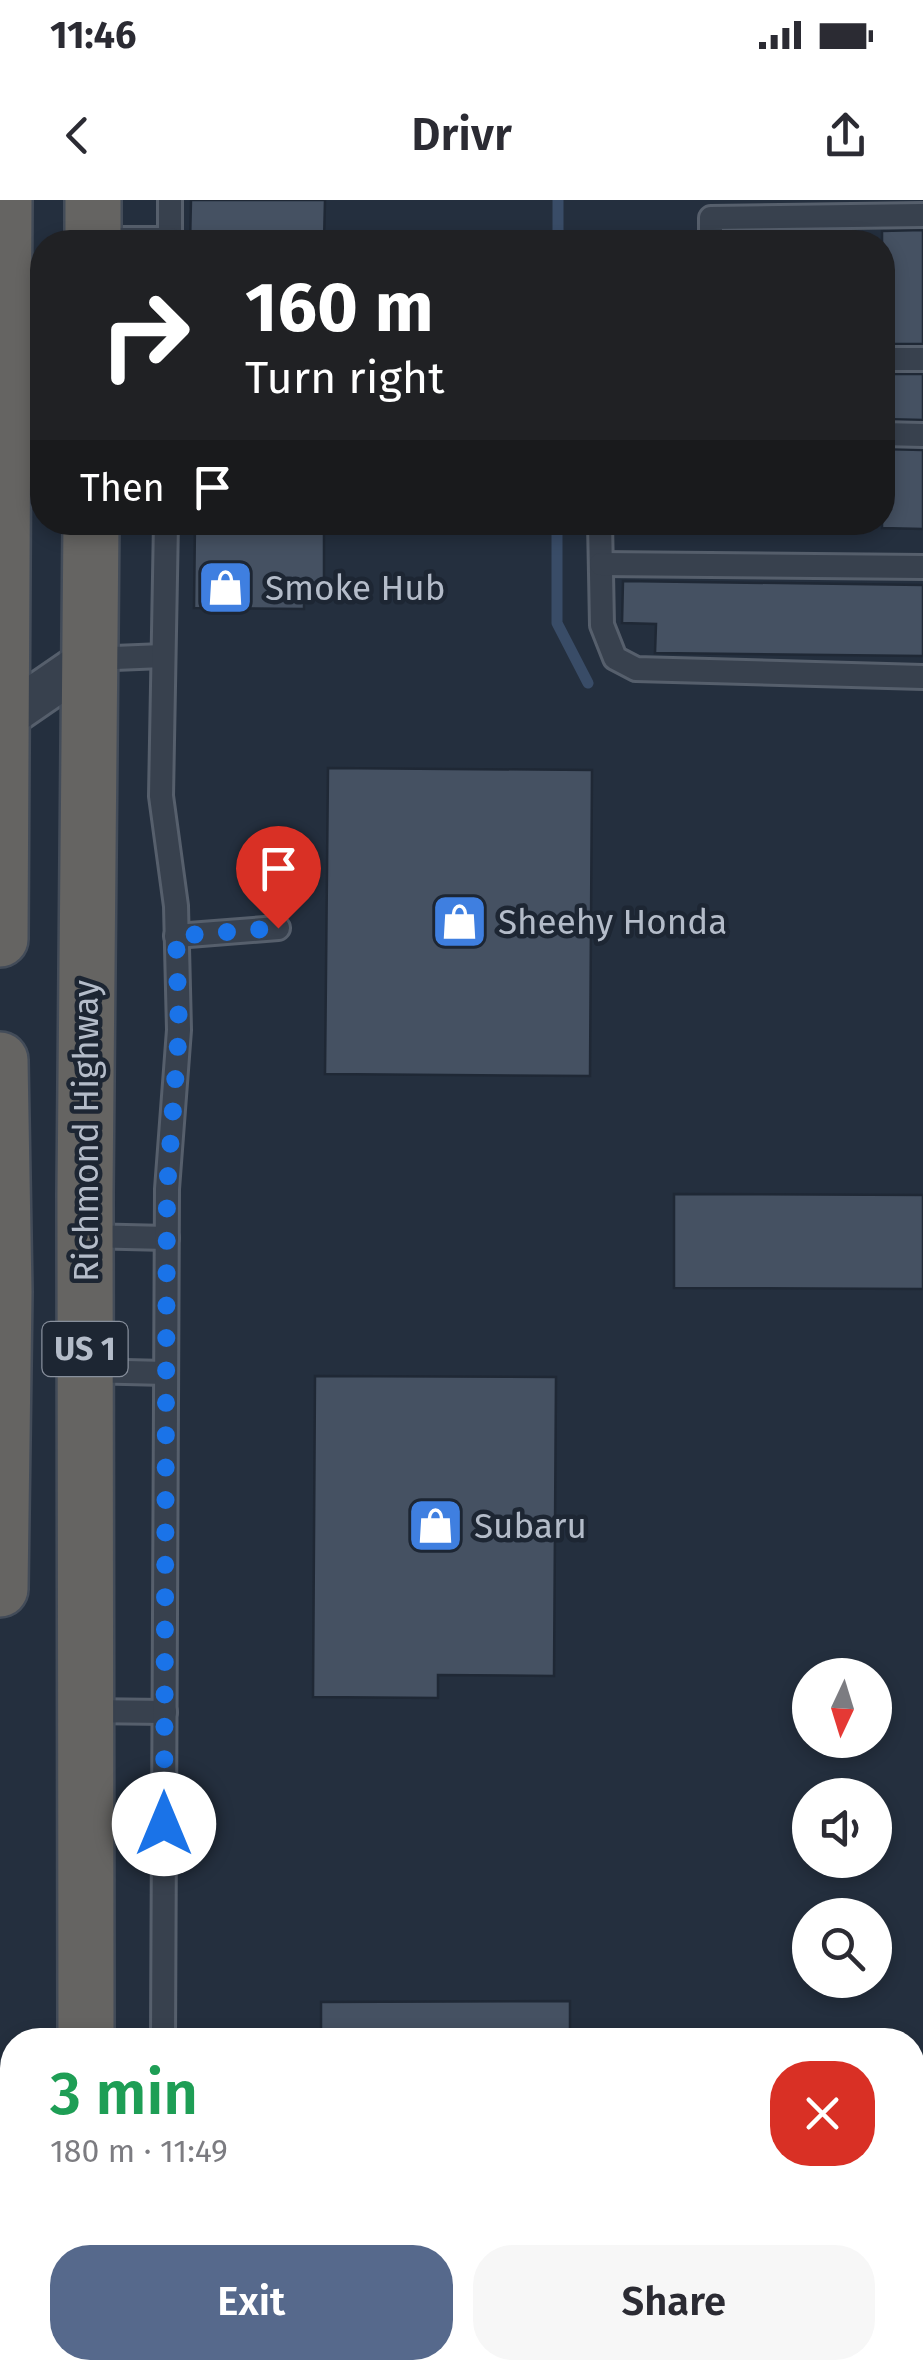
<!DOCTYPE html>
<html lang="en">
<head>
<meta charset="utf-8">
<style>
  body { margin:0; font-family:"Fira Sans",sans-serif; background:#f7f7f7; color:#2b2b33; height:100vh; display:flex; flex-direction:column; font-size:38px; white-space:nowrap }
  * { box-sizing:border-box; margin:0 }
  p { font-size:32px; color:#7c7c81 }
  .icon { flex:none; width:55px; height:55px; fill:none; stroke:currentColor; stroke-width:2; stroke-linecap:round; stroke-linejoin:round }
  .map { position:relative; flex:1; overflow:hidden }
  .panel { position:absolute; left:0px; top:1828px; width:925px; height:352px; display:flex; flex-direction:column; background:#fff; border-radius:40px 40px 0 0; box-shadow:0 5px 15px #0003 }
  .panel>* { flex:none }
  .banner { position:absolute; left:30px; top:30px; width:865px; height:305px; border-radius:40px; box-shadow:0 5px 15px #0003; background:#202124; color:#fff; overflow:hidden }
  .needle { width:65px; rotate:184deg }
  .controls { position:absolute; left:792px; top:1458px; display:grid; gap:20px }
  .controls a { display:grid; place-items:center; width:100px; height:100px; border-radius:50%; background:#fff; box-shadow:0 5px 15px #0003; font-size:50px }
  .pin { position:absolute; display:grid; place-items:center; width:85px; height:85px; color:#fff; margin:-102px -42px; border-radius:50% 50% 50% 0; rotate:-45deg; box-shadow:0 0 10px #0007 }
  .pin .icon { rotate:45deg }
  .me { position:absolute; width:110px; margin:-55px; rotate:0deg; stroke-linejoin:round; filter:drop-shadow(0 0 8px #0008) }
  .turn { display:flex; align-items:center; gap:35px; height:210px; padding:0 50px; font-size:45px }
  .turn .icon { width:130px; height:130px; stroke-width:2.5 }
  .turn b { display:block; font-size:70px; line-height:85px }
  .then { display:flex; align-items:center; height:95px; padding:0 50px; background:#0003; gap:20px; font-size:38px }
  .round { display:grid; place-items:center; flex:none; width:105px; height:105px; border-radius:40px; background:#f7f7f7 }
  .head { display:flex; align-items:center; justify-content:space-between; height:170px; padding:0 50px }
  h1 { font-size:60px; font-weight:600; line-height:75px; color:#1e9e55 }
  .cta { display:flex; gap:20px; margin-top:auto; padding:20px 50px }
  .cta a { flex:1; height:115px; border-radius:40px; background:#56698c; color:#fff; font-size:40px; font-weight:600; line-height:115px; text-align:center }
  .cta a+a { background:#f7f7f7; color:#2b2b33 }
  .status { display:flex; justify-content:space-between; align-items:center; height:70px; padding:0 50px; background:#fff; direction:ltr }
  .status svg { height:28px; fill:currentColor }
  header { display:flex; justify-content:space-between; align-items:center; height:130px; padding:0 50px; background:#fff; font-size:45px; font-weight:600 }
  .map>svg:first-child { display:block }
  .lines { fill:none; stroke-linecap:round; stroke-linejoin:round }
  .stream { stroke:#394c67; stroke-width:11 }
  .building { fill:#455162; stroke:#1f2835; stroke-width:2.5 }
  .service-casing { stroke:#565f6c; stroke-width:28 }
  .minor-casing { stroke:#565f6c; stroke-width:48 }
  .trunk-casing { stroke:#434c59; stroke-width:60 }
  .service { stroke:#38414e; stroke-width:22 }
  .minor { stroke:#38414e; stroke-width:42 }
  .trunk { stroke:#656462; stroke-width:55 }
  .route { stroke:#1a73e8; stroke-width:18; stroke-dasharray:0 32.4 }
  .labels { text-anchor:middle; stroke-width:9; stroke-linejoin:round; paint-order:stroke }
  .shield { fill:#1d2633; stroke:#878f9c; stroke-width:2.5 }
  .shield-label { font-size:32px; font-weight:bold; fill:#b4bcc9 }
  .poi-label { font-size:35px; fill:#b4bcc9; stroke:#1d2633; text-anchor:start }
  .street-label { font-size:35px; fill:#b4bcc9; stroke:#1d2633 }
</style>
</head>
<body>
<div class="status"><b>11:46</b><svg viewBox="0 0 49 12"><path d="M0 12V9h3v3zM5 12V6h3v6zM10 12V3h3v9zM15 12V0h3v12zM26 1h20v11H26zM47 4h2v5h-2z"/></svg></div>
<header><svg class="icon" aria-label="back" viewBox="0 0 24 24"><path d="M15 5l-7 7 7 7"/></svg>Drivr<svg class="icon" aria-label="share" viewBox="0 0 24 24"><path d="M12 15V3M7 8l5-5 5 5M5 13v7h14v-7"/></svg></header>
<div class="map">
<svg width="923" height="2179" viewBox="0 0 923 2179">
  <rect width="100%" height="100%" fill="#242f3e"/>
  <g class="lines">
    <!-- stream -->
    <g class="stream">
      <path d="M558,42v-42"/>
      <path d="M557,322v101l31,60"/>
    </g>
  </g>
  <!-- building -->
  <g class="building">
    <path d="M191,0h134l-1,42h-134z"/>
    <path d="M923,30v114h-41v-113z"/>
    <path d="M882,174h41v46l-41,-1z"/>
    <path d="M882,249l41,1v79l-41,-1z"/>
    <path d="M195,322h129v76h-20v11l-110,-1z"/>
    <path d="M623,381l300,4v71l-268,-3 1,-29 -34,-1z"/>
    <path d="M328,568l264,2 -2,306 -265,-2z"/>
    <path d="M674,994l249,1v94l-249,-1z"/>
    <path d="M315,1176l241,1 -2,299 -116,-1v23l-125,-1z"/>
    <path d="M570,1801v39h-249v-38z"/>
  </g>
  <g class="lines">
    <defs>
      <g id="service">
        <path d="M170,0v42"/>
        <path d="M94,39h76"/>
        <path d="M711,42v-24l212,-3"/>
        <path d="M882,159h41"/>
        <path d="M882,234l41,1"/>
        <path d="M600,322l2,103 13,33 21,11 287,8"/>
        <path d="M601,364l322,3"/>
        <path d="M90,459l73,-3"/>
        <path d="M176,736l102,-8"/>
        <path d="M85,1036l82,2"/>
        <path d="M85,1171l81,2"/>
        <path d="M86,1511l79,1"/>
        <path d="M163,1840l4,-851 12,-159 -3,-124 -15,-110 5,-274"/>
        <path d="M162,2179v-11"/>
      </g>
      <path id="minor" d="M0,521l90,-62"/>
      <g id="trunk">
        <path d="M93,42v-42"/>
        <path d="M0,739l4,-739"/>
        <path d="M0,860l4,232 -4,297"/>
        <path d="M86,1840l-1,-846 6,-672"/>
        <path d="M87,2168v11"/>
      </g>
    </defs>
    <!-- service casing -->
    <use href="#service" class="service-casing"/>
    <!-- minor casing -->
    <use href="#minor" class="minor-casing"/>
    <!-- trunk casing -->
    <use href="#trunk" class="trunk-casing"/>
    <!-- service -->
    <use href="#service" class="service"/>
    <!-- minor -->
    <use href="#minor" class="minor"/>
    <!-- trunk -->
    <use href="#trunk" class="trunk"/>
  </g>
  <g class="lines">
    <!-- route -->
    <path class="route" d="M164,1624l3,-635 12,-159 -3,-94 102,-8"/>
  </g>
  <!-- icons -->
  <defs>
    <symbol id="shop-square" viewBox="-11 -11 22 22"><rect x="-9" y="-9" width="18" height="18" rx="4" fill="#3f7fe0" stroke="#1d2633"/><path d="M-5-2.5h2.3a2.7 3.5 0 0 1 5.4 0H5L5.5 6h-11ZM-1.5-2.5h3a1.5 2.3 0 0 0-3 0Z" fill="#fff"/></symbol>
  </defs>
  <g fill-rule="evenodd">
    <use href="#shop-square" x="194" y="356" width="63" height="63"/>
    <use href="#shop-square" x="428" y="690" width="63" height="63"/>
    <use href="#shop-square" x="404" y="1294" width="63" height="63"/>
  </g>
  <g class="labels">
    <!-- shield labels -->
    <rect class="shield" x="42.5" y="1122" width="85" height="54" rx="8"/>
    <g class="shield-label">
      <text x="85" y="1160">US 1</text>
    </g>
    <!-- poi labels -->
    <g class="poi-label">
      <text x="265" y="400">Smoke Hub</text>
      <text x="498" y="734">Sheehy Honda</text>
      <text x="474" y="1338">Subaru</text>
    </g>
    <!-- street labels -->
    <g class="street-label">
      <text transform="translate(86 931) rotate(-90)" y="12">Richmond Highway</text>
    </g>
  </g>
</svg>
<div class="controls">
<a><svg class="needle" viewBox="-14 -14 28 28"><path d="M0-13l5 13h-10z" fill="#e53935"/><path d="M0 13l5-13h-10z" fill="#7c7c81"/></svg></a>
<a><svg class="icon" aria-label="sound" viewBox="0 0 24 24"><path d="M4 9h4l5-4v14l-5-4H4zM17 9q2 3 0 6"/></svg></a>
<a><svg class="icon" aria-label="search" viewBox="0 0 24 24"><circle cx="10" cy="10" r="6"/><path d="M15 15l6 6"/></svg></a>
</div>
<div class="pin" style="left:278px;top:728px;background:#d93025"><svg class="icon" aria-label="arrive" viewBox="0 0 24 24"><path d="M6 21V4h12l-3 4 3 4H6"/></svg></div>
<svg class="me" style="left:164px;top:1624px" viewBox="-20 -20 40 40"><circle r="19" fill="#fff"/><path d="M0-13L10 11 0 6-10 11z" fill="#1a73e8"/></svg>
<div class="banner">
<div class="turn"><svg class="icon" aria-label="right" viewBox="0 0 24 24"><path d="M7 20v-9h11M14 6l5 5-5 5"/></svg><div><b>160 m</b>Turn right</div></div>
<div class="then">Then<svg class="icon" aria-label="arrive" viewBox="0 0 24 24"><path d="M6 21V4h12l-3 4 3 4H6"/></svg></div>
</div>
<section class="panel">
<div class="head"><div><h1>3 min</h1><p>180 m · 11:49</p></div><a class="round" style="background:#d93025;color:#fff"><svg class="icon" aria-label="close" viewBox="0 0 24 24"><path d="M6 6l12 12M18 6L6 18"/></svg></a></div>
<div class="cta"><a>Exit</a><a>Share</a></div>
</section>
</div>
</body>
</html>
